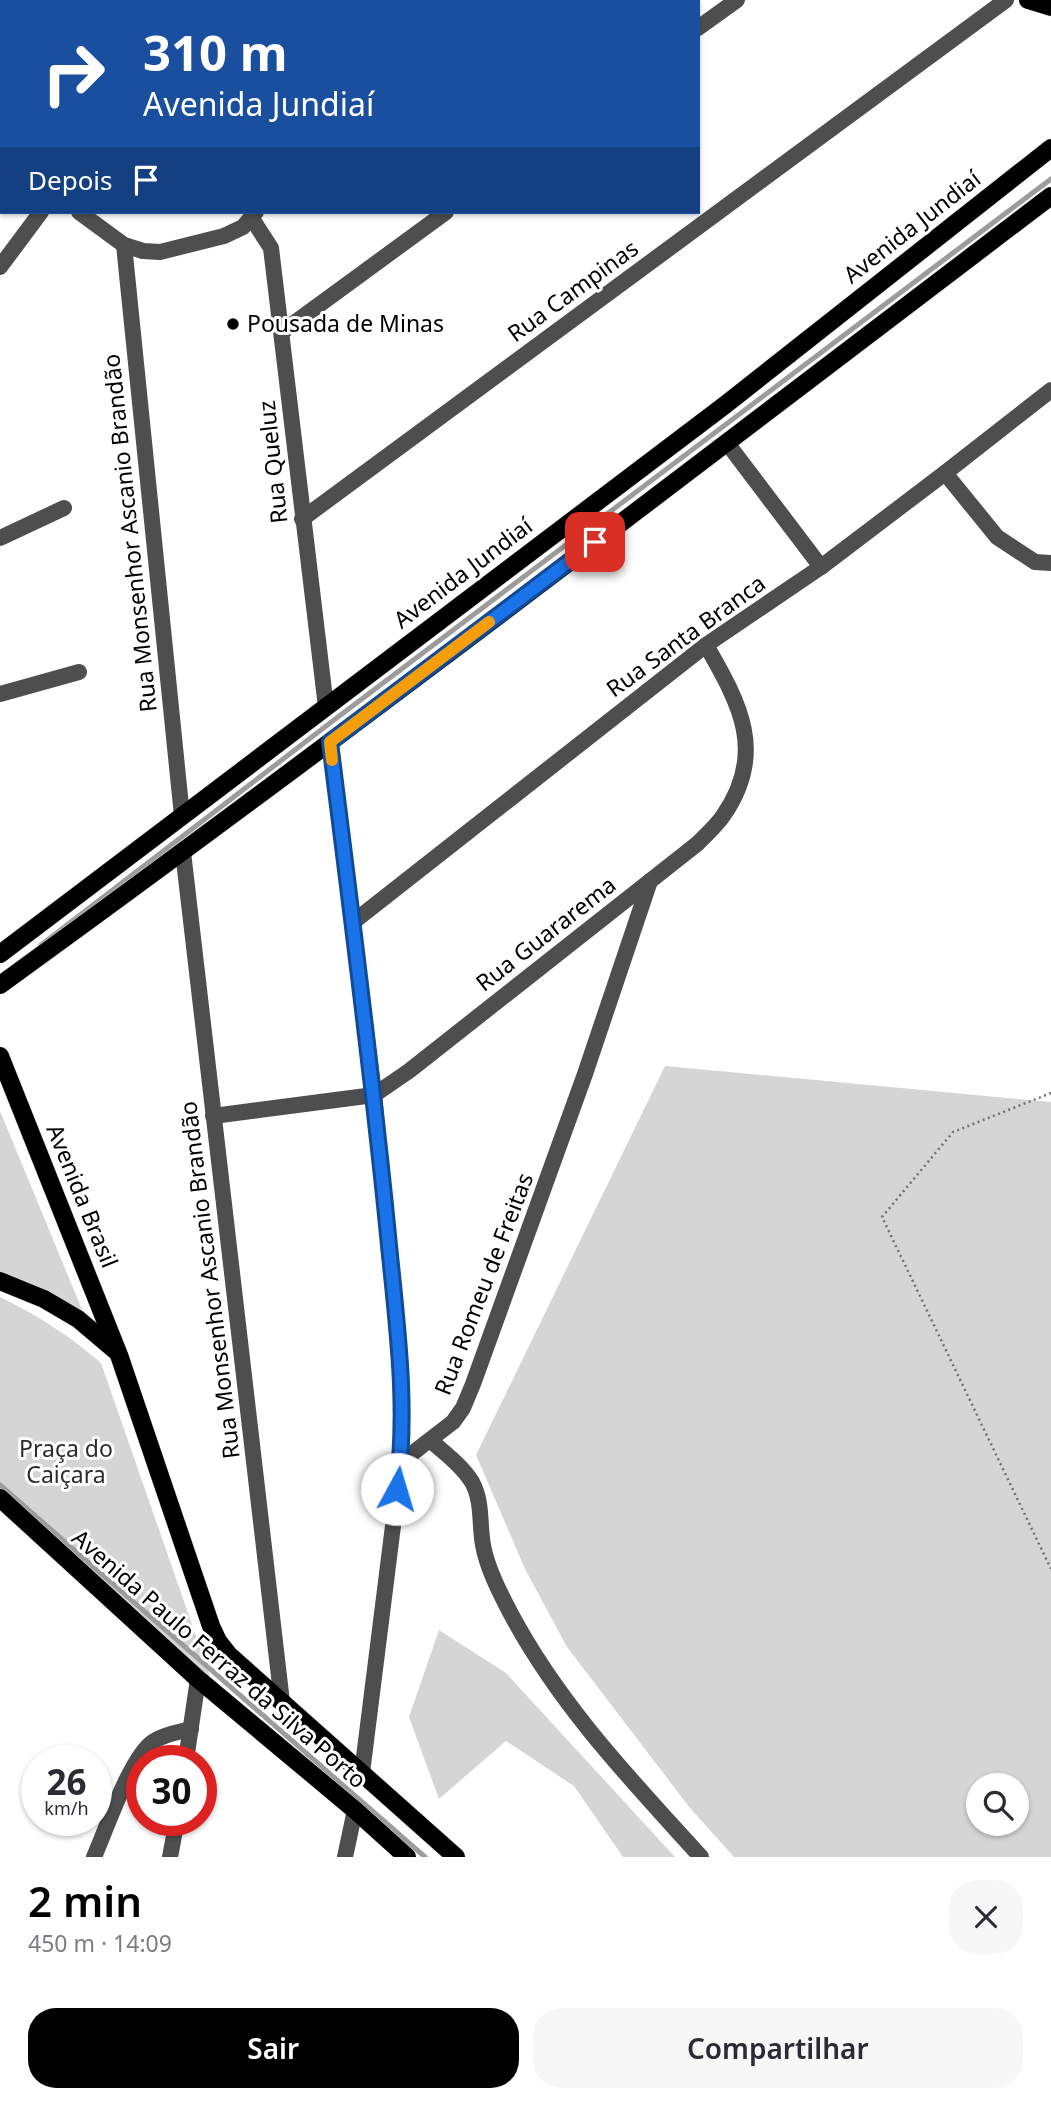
<!DOCTYPE html>
<html lang="pt">
<head>
<meta charset="utf-8">
<style>
  body { margin:0; font-family:"Noto Sans",sans-serif; background:#f7f7f7; color:#2b2b33; height:100vh; display:flex; flex-direction:column; font-size:26px; white-space:nowrap }
  * { box-sizing:border-box; margin:0 }
  p { font-size:23px; color:#7c7c81 }
  .icon { flex:none; width:38px; height:38px; fill:none; stroke:currentColor; stroke-width:2; stroke-linecap:round; stroke-linejoin:round }
  .map { position:relative; height:1857px; overflow:hidden }
  .panel { display:flex; flex-direction:column; background:#fff; flex:1 }
  .panel>* { flex:none }
  .hud { position:absolute; left:0px; top:0px; width:700px; height:214px; box-shadow:0 2px 5px #0004; background:#1a4fa0; color:#fff; overflow:hidden }
  .fabs { position:absolute; left:966px; top:1773px; display:grid; gap:14px }
  .fabs a { display:grid; place-items:center; width:63px; height:63px; border-radius:50%; background:#fff; box-shadow:0 2px 5px #0004; font-size:35px }
  .speed { position:absolute; left:21px; top:1745px; display:flex; gap:14px; font-size:35px; font-weight:700; text-align:center }
  .speed>* { display:grid; place-content:center; width:91px; height:91px; border-radius:50%; background:#fff; box-shadow:0 2px 5px #0004; line-height:1 }
  .speed small { font-size:18px; font-weight:400 }
  .speed .limit { border:10px solid #d22; background:#fff; color:#111 }
  .pin { position:absolute; display:grid; place-items:center; width:60px; height:60px; color:#fff; margin:-30px; border-radius:14px; box-shadow:0 4px 10px #0006 }
  .me { position:absolute; width:77px; margin:-38px; rotate:6deg; stroke-linejoin:round; filter:drop-shadow(0 0 5px #0008) }
  .turn { display:flex; align-items:center; gap:24px; height:147px; padding:0 28px; font-size:32px }
  .turn .icon { width:91px; height:91px; stroke-width:2.5 }
  .turn b { display:block; font-size:49px; line-height:60px }
  .then { display:flex; align-items:center; height:66px; padding:0 28px; background:#0003; gap:14px; font-size:26px }
  .round { display:grid; place-items:center; flex:none; width:74px; height:74px; border-radius:28px; background:#f7f7f7 }
  .head { display:flex; align-items:center; justify-content:space-between; height:119px; padding:0 28px }
  h1 { font-size:42px; font-weight:600; line-height:52px; color:#000 }
  .cta { display:flex; gap:14px; margin-top:auto; padding:14px 28px }
  .cta a { flex:1; height:80px; border-radius:28px; background:#000; color:#fff; font-size:28px; font-weight:600; line-height:80px; text-align:center }
  .cta a+a { background:#f7f7f7; color:#2b2b33 }
  .map>svg:first-child { display:block }
  .green { fill:#d5d5d5; fill-rule:evenodd }
  .lines { fill:none; stroke-linecap:round; stroke-linejoin:round }
  .stream { stroke:#9c9c9c; stroke-width:5 }
  .major-casing { stroke:#dbdbdb; stroke-width:19 }
  .path { stroke:#707070; stroke-width:2.5; stroke-dasharray:2 3.5; stroke-linecap:butt }
  .minor { stroke:#4e4e4e; stroke-width:16 }
  .major { stroke:#000; stroke-width:18 }
  .route-casing { stroke:#114b97; stroke-width:18 }
  .route { stroke:#1a73e8; stroke-width:12 }
  .slow { stroke:#f59e0b; stroke-width:12 }
  .poi-dot { fill:#000; stroke:#fff; stroke-width:2.5 }
  .labels { text-anchor:middle; stroke-width:6; stroke-linejoin:round; paint-order:stroke }
  .street-label { font-size:23px; fill:#000; stroke:#fff }
  .poi-label { font-size:23px; fill:#000; stroke:#fff; text-anchor:start }
  .park-label { font-size:23px; fill:#2c2c2c; stroke:#fff }
</style>
</head>
<body>
<div class="map">
<svg width="1051" height="1857" viewBox="0 0 1051 1857">
  <rect width="100%" height="100%" fill="#fff"/>
  <!-- green -->
  <g class="green">
    <path d="M665,1066l386,36v755h-317l-44,-49 -123,-161 -42,-78 -49,-114zM978,1785h39v39h-39z"/>
    <path d="M0,1111l83,201 -83,-39z"/>
    <path d="M0,1297c39,19 68,38 101,66l110,316 -211,-187z"/>
    <path d="M439,1630l67,43 169,184h-52l-49,-71 -68,-45 -67,58 -30,-82z"/>
  </g>
  <g class="lines">
    <!-- stream -->
    <g class="stream">
      <path d="M41,945l289,-222 721,-544"/>
      <path d="M0,1485l425,372"/>
    </g>
    <defs>
      <g id="major">
        <path d="M1028,0l23,7"/>
        <path d="M0,954l725,-549 326,-257"/>
        <path d="M0,985c355,-257 702,-524 1051,-789"/>
        <path d="M0,1056l119,299 92,271 7,15 11,14 227,202"/>
        <path d="M0,1281l44,18 34,20 39,33"/>
        <path d="M0,1498l198,181 157,131 52,47"/>
      </g>
    </defs>
    <!-- major casing -->
    <use href="#major" class="major-casing"/>
    <!-- path -->
    <path class="path" d="M1051,1093l-98,39 -71,85 169,352"/>
    <!-- minor -->
    <g class="minor">
      <path d="M386,0l1,2"/>
      <path d="M438,0l3,2"/>
      <path d="M200,2l1,-2"/>
      <path d="M528,2l2,-2"/>
      <path d="M698,28l39,-28"/>
      <path d="M0,150l2,1"/>
      <path d="M79,212l45,33 19,6 17,1 64,-16 19,-9 13,-15"/>
      <path d="M251,217l20,31 55,459"/>
      <path d="M124,245l58,571"/>
      <path d="M0,267l41,-55"/>
      <path d="M282,332l164,-120"/>
      <path d="M727,443l94,124"/>
      <path d="M945,473l52,64 38,25 16,1"/>
      <path d="M302,519l704,-519"/>
      <path d="M0,538l64,-30"/>
      <path d="M0,694l79,-22"/>
      <path d="M330,742l44,353 27,276v91"/>
      <path d="M183,852l99,850"/>
      <path d="M352,923l354,-278 115,-78 124,-94 106,-83"/>
      <path d="M213,1116l161,-21 35,-24 288,-227c9,-9 19,-18 26,-28 44,-63 17,-112 -17,-171"/>
      <path d="M431,1441c14,12 31,25 41,41 11,20 7,42 11,63 4,23 17,48 28,69 49,92 121,167 190,243"/>
      <path d="M186,1760l12,-81"/>
      <path d="M362,1773l39,-311 52,-40 10,-14 10,-24 112,-310 65,-193"/>
      <path d="M94,1857c12,-27 37,-102 60,-116 11,-7 25,-9 37,-12"/>
      <path d="M170,1857l7,-37"/>
      <path d="M345,1857l10,-47"/>
    </g>
    <!-- major -->
    <use href="#major" class="major"/>
  </g>
  <g class="lines">
    <defs>
      <path id="route" d="M397,1489c12,-88 -2,-177 -10,-264 -16,-161 -37,-322 -57,-483l265,-200"/>
    </defs>
    <!-- route casing -->
    <use href="#route" class="route-casing"/>
    <!-- route -->
    <use href="#route" class="route"/>
    <!-- slow -->
    <path class="slow" d="M332,760l-2,-18 159,-120"/>
  </g>
  <!-- markers -->
  <circle class="poi-dot" cx="233" cy="324" r="7"/>
  <g class="labels">
    <!-- street labels -->
    <g class="street-label">
      <text transform="translate(912 227) rotate(-38)" y="8">Avenida Jundiaí</text>
      <text transform="translate(573 291) rotate(-36)" y="8">Rua Campinas</text>
      <text transform="translate(273 462) rotate(-96)" y="8">Rua Queluz</text>
      <text transform="translate(130 533) rotate(-96)" y="8">Rua Monsenhor Ascanio Brandão</text>
      <text transform="translate(463 573) rotate(-37)" y="8">Avenida Jundiaí</text>
      <text transform="translate(686 636) rotate(-36)" y="8">Rua Santa Branca</text>
      <text transform="translate(546 934) rotate(-38)" y="8">Rua Guararema</text>
      <text transform="translate(82 1196) rotate(68)" y="8">Avenida Brasil</text>
      <text transform="translate(210 1280) rotate(-97)" y="8">Rua Monsenhor Ascanio Brandão</text>
      <text transform="translate(484 1284) rotate(-69)" y="8">Rua Romeu de Freitas</text>
      <text transform="translate(219 1659) rotate(41)" y="8">Avenida Paulo Ferraz da Silva Porto</text>
    </g>
    <!-- poi labels -->
    <g class="poi-label">
      <text x="247" y="332">Pousada de Minas</text>
    </g>
    <!-- park labels -->
    <g class="park-label">
      <text x="66" y="1457">Praça do<tspan x="66" dy="26">Caiçara</tspan></text>
    </g>
  </g>
</svg>
<div class="fabs">
<a><svg class="icon" aria-label="search" viewBox="0 0 24 24"><circle cx="10" cy="10" r="6"/><path d="M15 15l6 6"/></svg></a>
</div>
<div class="speed"><div>26<small>km/h</small></div><div class="limit">30</div></div>
<div class="pin" style="left:595px;top:542px;background:#d93025"><svg class="icon" aria-label="arrive" viewBox="0 0 24 24"><path d="M6 21V4h12l-3 4 3 4H6"/></svg></div>
<svg class="me" style="left:397px;top:1489px" viewBox="-20 -20 40 40"><circle r="19" fill="#fff"/><path d="M0-13L10 11 0 6-10 11z" fill="#1a73e8"/></svg>
<div class="hud">
<div class="turn"><svg class="icon" aria-label="right" viewBox="0 0 24 24"><path d="M7 20v-9h11M14 6l5 5-5 5"/></svg><div><b>310 m</b>Avenida Jundiaí</div></div>
<div class="then">Depois<svg class="icon" aria-label="arrive" viewBox="0 0 24 24"><path d="M6 21V4h12l-3 4 3 4H6"/></svg></div>
</div>
</div>
<section class="panel">
<div class="head"><div><h1>2 min</h1><p>450 m · 14:09</p></div><a class="round"><svg class="icon" aria-label="close" viewBox="0 0 24 24"><path d="M6 6l12 12M18 6L6 18"/></svg></a></div>
<div class="cta"><a>Sair</a><a>Compartilhar</a></div>
</section>
</body>
</html>
